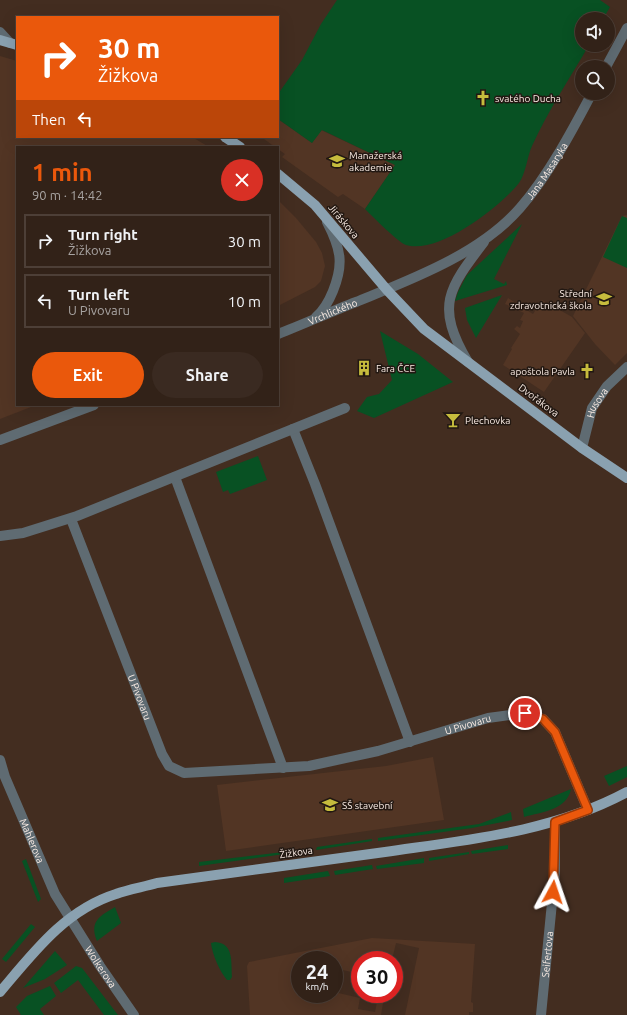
<!DOCTYPE html>
<html lang="en">
<head>
<meta charset="utf-8">
<style>
  body { margin:0; font-family:Ubuntu,sans-serif; background:#3a2a21; color:#f1f3f6; height:100vh; display:flex; flex-direction:column; font-size:15px; white-space:nowrap }
  * { box-sizing:border-box; margin:0 }
  p { font-size:13px; color:#a8a4a2 }
  .icon { flex:none; width:22px; height:22px; fill:none; stroke:currentColor; stroke-width:2; stroke-linecap:round; stroke-linejoin:round }
  .map { position:relative; flex:1; overflow:hidden }
  .panel { position:absolute; left:16px; top:146px; width:263px; height:260px; display:flex; flex-direction:column; background:#322218; border-radius:0px; box-shadow:0 4px 16px #0002,0 0 0 1px #4d3f37 }
  .panel>* { flex:none }
  .banner { position:absolute; left:16px; top:16px; width:263px; height:122px; border-radius:0px; box-shadow:0 4px 16px #0002,0 0 0 1px #4d3f37; background:#ea580c; color:#fff; overflow:hidden }
  .buttons { position:absolute; left:575px; top:12px; display:grid; gap:8px }
  .buttons a { display:grid; place-items:center; width:40px; height:40px; border-radius:50%; background:#322218; box-shadow:0 4px 16px #0002,0 0 0 1px #4d3f37; font-size:20px }
  .speed { position:absolute; left:291px; top:951px; display:flex; gap:8px; font-size:20px; font-weight:700; text-align:center }
  .speed>* { display:grid; place-content:center; width:52px; height:52px; border-radius:50%; background:#322218; box-shadow:0 4px 16px #0002,0 0 0 1px #4d3f37; line-height:1 }
  .speed small { font-size:10px; font-weight:400 }
  .speed .limit { border:6px solid #d22; background:#fff; color:#111 }
  .pin { position:absolute; display:grid; place-items:center; width:34px; height:34px; color:#fff; margin:-17px; border:2px solid #fff; border-radius:50%; box-shadow:0 1px 4px #0007 }
  .me { position:absolute; width:44px; margin:-22px; rotate:5deg; stroke-linejoin:round; filter:drop-shadow(0 0 3px #0008) }
  .turn { display:flex; align-items:center; gap:14px; height:84px; padding:0 16px; font-size:18px }
  .turn .icon { width:52px; height:52px; stroke-width:2.5 }
  .turn b { display:block; font-size:28px; line-height:34px }
  .then { display:flex; align-items:center; height:38px; padding:0 16px; background:#0003; gap:8px; font-size:15px }
  .round { display:grid; place-items:center; flex:none; width:42px; height:42px; border-radius:21px; background:#3a2a21 }
  .summary { display:flex; align-items:center; justify-content:space-between; height:68px; padding:0 16px }
  h1 { font-size:24px; font-weight:700; line-height:30px; color:#ea580c }
  .cta { display:flex; gap:8px; margin-top:auto; padding:8px 16px }
  .cta a { flex:1; height:46px; border-radius:24px; background:#ea580c; color:#fff; font-size:16px; font-weight:700; line-height:46px; text-align:center }
  .cta a+a { background:#3a2a21; color:#f1f3f6 }
  ul { padding:0; list-style:none }
  li { display:flex; align-items:center; gap:12px; height:54px; margin:0 8px 6px; padding:0 8px; border:2px solid #4d3f37; border-radius:0px }
  li div { flex:1 }
  li b { display:block; font-size:15px }
  li em { font-style:normal }
  .map>svg:first-child { display:block }
  .built { fill:#523524 }
  .green { fill:#085123 }
  .lines { fill:none; stroke-linecap:round; stroke-linejoin:round }
  .minor { stroke:#5f6b72; stroke-width:10 }
  .major { stroke:#8aa1b0; stroke-width:10 }
  .route-casing { stroke:#983908; stroke-width:10 }
  .route { stroke:#ea580c; stroke-width:7 }
  .labels { text-anchor:middle; stroke-width:3; stroke-linejoin:round; paint-order:stroke }
  .poi-label { font-size:10px; fill:#fbece4; stroke:#221812; text-anchor:start }
  .street-label { font-size:10px; fill:#fbece4; stroke:#221812 }
</style>
</head>
<body>
<div class="map">
<svg width="627" height="1015" viewBox="0 0 627 1015">
  <rect width="100%" height="100%" fill="#432d20"/>
  <!-- built -->
  <g class="built">
    <path d="M0,56l17,5v76h175l17,10h-192v258h19l-36,14z"/>
    <path d="M278,119l34,24 9,-13 74,35 -30,44 -22,-15 -5,3 -56,-40 3,-3 -7,-5v-2h-3l-11,-8 1,-2h13z"/>
    <path d="M278,200l18,18 20,24 6,11 3,13 -4,15 -6,6 -37,19z"/>
    <path d="M627,215v138l-12,12 -20,-21 -22,-28 49,-100z"/>
    <path d="M508,298l25,16 9,-14 30,17 13,16 -41,59 -41,-27 9,-16 -1,-1 9,-14 -6,-5 3,-3 3,2 3,-7 -3,-1 4,-7 -19,-9z"/>
    <path d="M433,757l11,63 -218,31 -9,-66 169,-19z"/>
    <path d="M372,938l103,6 -4,58 2,1v9h-4v3h-64l14,-67 -23,-5 -4,17h-32v14l-26,-6v-8h-34v34h34v-2l26,6 -2,11 17,3 2,-10 6,1 -2,12h-131l-3,-49 2,-4z"/>
  </g>
  <!-- green -->
  <g class="green">
    <path d="M337,0h263l10,7 -7,12h-21v26h7c-19,33 -41,66 -57,101 -5,11 -6,27 -13,37 -19,24 -81,72 -113,62 -7,-2 -34,-29 -41,-36l30,-44 -73,-35 -10,13 -34,-24v-25l24,-34 19,-36z"/>
    <path d="M622,216l5,2v50l-24,-11z"/>
    <path d="M522,224l-28,55 10,5 2,-3 1,4 -52,16 3,-9 9,-17z"/>
    <path d="M502,295l-26,43 -9,-18 -2,-12z"/>
    <path d="M380,331l38,23 35,28 -79,36 -17,-7 10,-14 12,-3 13,-14z"/>
    <path d="M258,456l9,24 -37,14 -2,-4 -5,2 -7,-20z"/>
    <path d="M627,766v11l-18,9 -5,-10z"/>
    <path d="M571,789c-4,21 -29,23 -47,28l-1,-8z"/>
    <path d="M511,812l1,8 -40,8 -94,13v-3l101,-14z"/>
    <path d="M372,839v2l-56,9 1,-3z"/>
    <path d="M508,845v4l-36,5 -1,-3z"/>
    <path d="M292,851v2l-93,13v-4z"/>
    <path d="M469,852v2l-40,7v-3z"/>
    <path d="M424,858v5l-47,6 -1,-3z"/>
    <path d="M26,859l15,40 -3,3 -16,-41z"/>
    <path d="M372,865l1,4 -38,6 -1,-4z"/>
    <path d="M328,871l2,5 -46,7v-5z"/>
    <path d="M115,907l6,16 -24,18c-8,-20 3,-25 18,-34z"/>
    <path d="M31,924l4,3 -29,35 -4,-3z"/>
    <path d="M215,942c19,1 16,20 17,35l-2,3h-3c-7,-8 -15,-26 -16,-37z"/>
    <path d="M55,951l12,14 -22,14 -22,9z"/>
    <path d="M76,966l6,2 36,47h-14l-26,-35 -17,13 -7,-10z"/>
    <path d="M50,986l6,10 -16,13 4,6h-23l-5,-8 11,-11z"/>
  </g>
  <g class="lines">
    <!-- minor -->
    <g class="minor">
      <path d="M0,32l10,11"/>
      <path d="M606,67l21,-39"/>
      <path d="M316,317c8,-7 13,-16 17,-26 11,-27 8,-42 -6,-69"/>
      <path id="s1" d="M278,334c26,-10 52,-22 78,-32 56,-23 124,-48 164,-94 28,-32 52,-77 72,-115"/>
      <path d="M468,362c-33,-56 -20,-73 16,-120"/>
      <path d="M293,429l22,55 95,258"/>
      <path d="M0,440l94,-35"/>
      <path id="s2" d="M582,448l10,-40 15,-22 20,-19"/>
      <path d="M175,477l108,291"/>
      <path id="s3" d="M71,519l91,235 7,12 15,7 125,-7 69,-15 110,-33 37,-5 18,6 12,13 33,78"/>
      <path d="M0,536l23,-3 54,-17 268,-108"/>
      <path id="s4" d="M0,760l5,17 50,117 45,72 34,49"/>
      <path id="s5" d="M541,1015l14,-143v-50"/>
    </g>
    <!-- major -->
    <g class="major">
      <path d="M0,40l17,5"/>
      <path d="M225,137l15,10"/>
      <path d="M278,174l37,31 72,85 37,39 158,119 45,30"/>
      <path d="M0,992c33,-39 65,-82 116,-98 13,-5 28,-7 41,-11 76,-10 152,-21 228,-31 82,-12 168,-20 242,-60"/>
    </g>
  </g>
  <g class="lines">
    <defs>
      <path id="route" d="M525,713l18,6 12,13 33,78 -33,12 -2,70"/>
    </defs>
    <!-- route casing -->
    <use href="#route" class="route-casing"/>
    <!-- route -->
    <use href="#route" class="route"/>
  </g>
  <!-- icons -->
  <defs>
    <symbol id="church-bare" viewBox="-9 -9 18 18"><path d="M-1.2-6h2.4v3.5h3.3v2.4h-3.3V6h-2.4V-.1h-3.3v-2.4h3.3Z" fill="#c6bc3d" stroke="#221812" stroke-width="2.5" paint-order="stroke"/></symbol>
    <symbol id="university-bare" viewBox="-9 -9 18 18"><path d="M0-5L7-2L0 1L-7-2ZM-4 1L0 2.5L4 1V4Q0 6-4 4Z" fill="#c6bc3d" stroke="#221812" stroke-width="2.5" paint-order="stroke"/></symbol>
    <symbol id="building-bare" viewBox="-9 -9 18 18"><path d="M-4-6H4V6H1V3H-1V6H-4ZM-2.5-4.3h1.7v1.8h-1.7ZM.8-4.3h1.7v1.8H.8ZM-2.5-1h1.7V.8h-1.7ZM.8-1h1.7V.8H.8Z" fill="#c6bc3d" stroke="#221812" stroke-width="2.5" paint-order="stroke"/></symbol>
    <symbol id="bar-bare" viewBox="-9 -9 18 18"><path d="M-6-5H6L.8 .8V4.5H3.5V6h-7V4.5H-.8V.8Z" fill="#c6bc3d" stroke="#221812" stroke-width="2.5" paint-order="stroke"/></symbol>
  </defs>
  <g fill-rule="evenodd">
    <use href="#church-bare" x="472" y="87" width="22" height="22"/>
    <use href="#university-bare" x="326" y="150" width="22" height="22"/>
    <use href="#university-bare" x="593" y="288" width="22" height="22"/>
    <use href="#building-bare" x="353" y="357" width="22" height="22"/>
    <use href="#church-bare" x="576" y="360" width="22" height="22"/>
    <use href="#bar-bare" x="442" y="409" width="22" height="22"/>
    <use href="#university-bare" x="319" y="794" width="22" height="22"/>
  </g>
  <g class="labels">
    <!-- poi labels -->
    <g class="poi-label">
      <text x="495" y="102">svatého Ducha</text>
      <text x="349" y="159">Manažerská<tspan x="349" dy="12">akademie</tspan></text>
      <text x="592" y="297" text-anchor="end">Střední<tspan x="592" dy="12">zdravotnická škola</tspan></text>
      <text x="376" y="372">Fara ČCE</text>
      <text x="575" y="375" text-anchor="end">apoštola Pavla</text>
      <text x="465" y="424">Plechovka</text>
      <text x="342" y="809">SŠ stavební</text>
    </g>
    <!-- street labels -->
    <g class="street-label">
      <text dy="4" stroke="none"><textPath href="#s1" startOffset="321">Jana Masaryka</textPath></text>
      <text transform="translate(344 221) rotate(50)" y="4">Jiráskova</text>
      <text dy="4" stroke="none"><textPath href="#s1" startOffset="59">Vrchlického</textPath></text>
      <text transform="translate(539 400) rotate(37)" y="4">Dvořákova</text>
      <text dy="4" stroke="none"><textPath href="#s2" startOffset="48">Husova</textPath></text>
      <text dy="4" stroke="none"><textPath href="#s3" startOffset="191">U Pivovaru</textPath></text>
      <text dy="4" stroke="none"><textPath href="#s3" startOffset="572">U Pivovaru</textPath></text>
      <text dy="4" stroke="none"><textPath href="#s4" startOffset="87">Mahlerova</textPath></text>
      <text transform="translate(296 852) rotate(-8)" y="4">Žižkova</text>
      <text dy="4" stroke="none"><textPath href="#s5" startOffset="61">Seifertova</textPath></text>
      <text dy="4" stroke="none"><textPath href="#s4" startOffset="231">Wolkerova</textPath></text>
    </g>
  </g>
</svg>
<div class="buttons">
<a><svg class="icon" aria-label="sound" viewBox="0 0 24 24"><path d="M4 9h4l5-4v14l-5-4H4zM17 9q2 3 0 6"/></svg></a>
<a><svg class="icon" aria-label="search" viewBox="0 0 24 24"><circle cx="10" cy="10" r="6"/><path d="M15 15l6 6"/></svg></a>
</div>
<div class="speed"><div>24<small>km/h</small></div><div class="limit">30</div></div>
<div class="pin" style="left:525px;top:713px;background:#d93025"><svg class="icon" aria-label="arrive" viewBox="0 0 24 24"><path d="M6 21V4h12l-3 4 3 4H6"/></svg></div>
<svg class="me" style="left:553px;top:892px" viewBox="-20 -20 40 40"><path d="M0-17L14 15 0 8-14 15z" fill="#ea580c" stroke="#fff" stroke-width="4"/></svg>
<div class="banner">
<div class="turn"><svg class="icon" aria-label="right" viewBox="0 0 24 24"><path d="M7 20v-9h11M14 6l5 5-5 5"/></svg><div><b>30 m</b>Žižkova</div></div>
<div class="then">Then<svg class="icon" aria-label="left" viewBox="0 0 24 24"><path d="M17 20v-9H6M10 6l-5 5 5 5"/></svg></div>
</div>
<section class="panel">
<div class="summary"><div><h1>1 min</h1><p>90 m · 14:42</p></div><a class="round" style="background:#d93025;color:#fff"><svg class="icon" aria-label="close" viewBox="0 0 24 24"><path d="M6 6l12 12M18 6L6 18"/></svg></a></div>
<ul>
<li><svg class="icon" aria-label="right" viewBox="0 0 24 24"><path d="M7 20v-9h11M14 6l5 5-5 5"/></svg><div><b>Turn right</b><p>Žižkova</p></div><em>30 m</em></li>
<li><svg class="icon" aria-label="left" viewBox="0 0 24 24"><path d="M17 20v-9H6M10 6l-5 5 5 5"/></svg><div><b>Turn left</b><p>U Pivovaru</p></div><em>10 m</em></li>
</ul>
<div class="cta"><a>Exit</a><a>Share</a></div>
</section>
</div>
</body>
</html>
